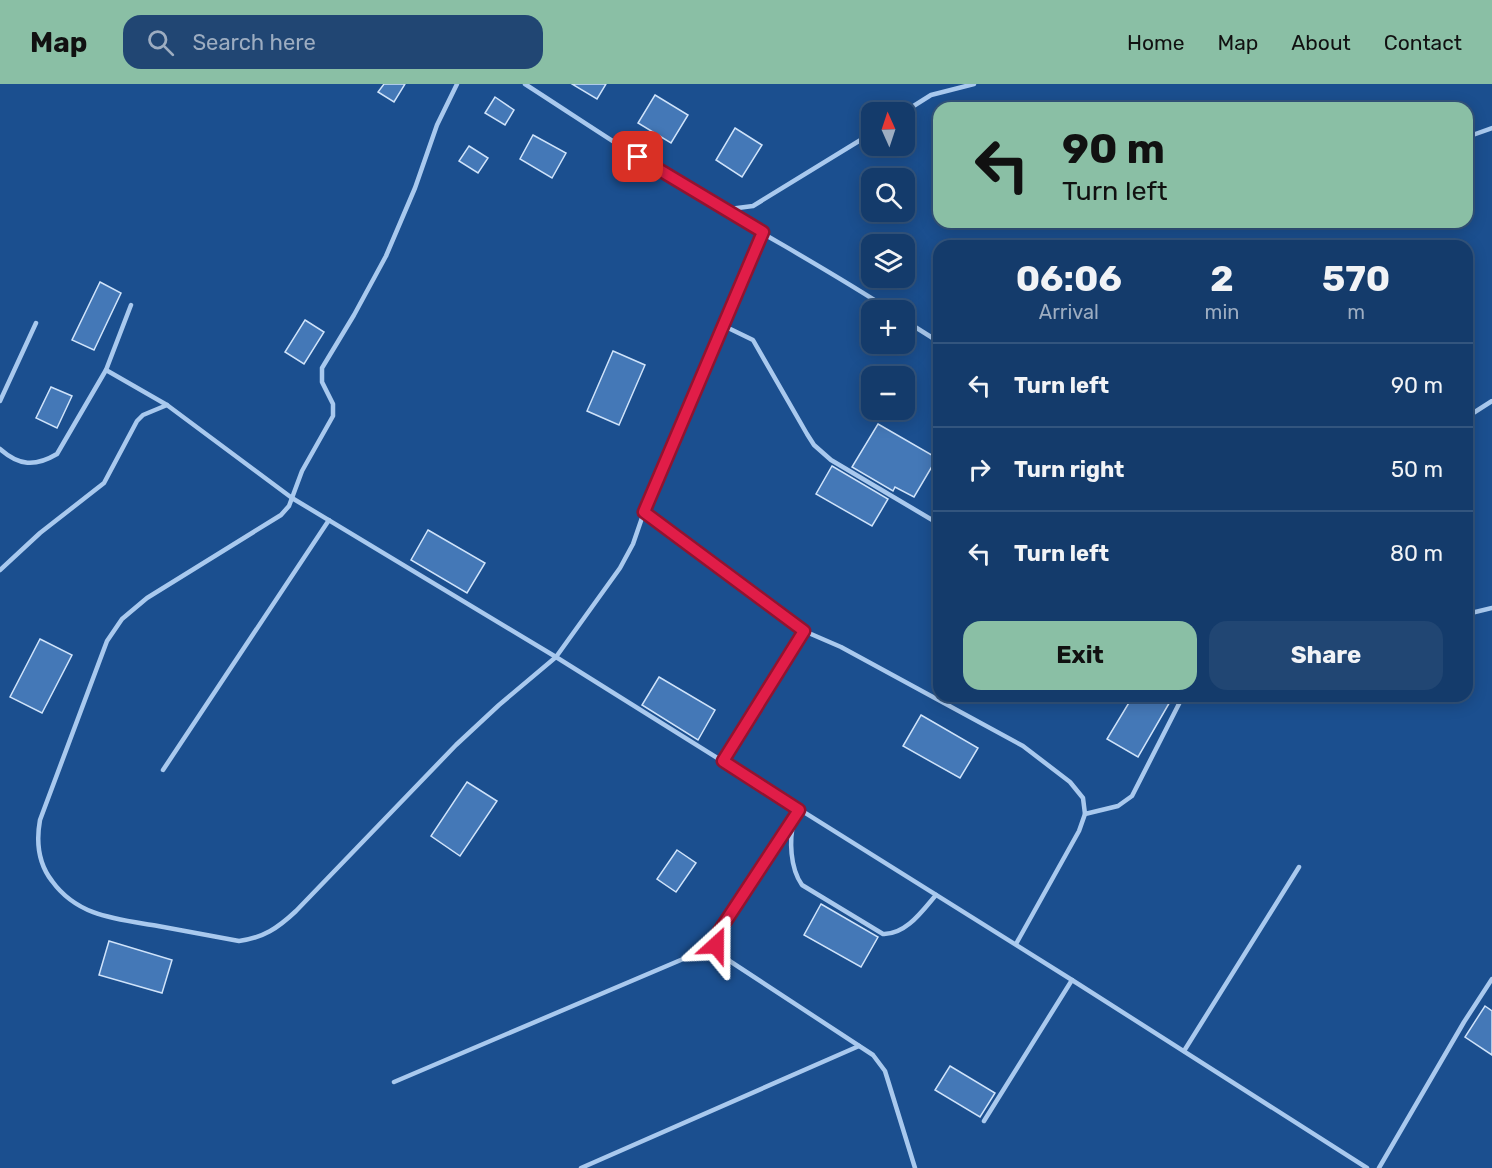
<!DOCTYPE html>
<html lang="en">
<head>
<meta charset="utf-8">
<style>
  body { margin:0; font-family:Rubik,sans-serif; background:#214673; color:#f1f3f6; height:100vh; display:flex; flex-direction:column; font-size:22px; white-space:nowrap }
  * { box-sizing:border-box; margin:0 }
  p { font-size:20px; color:#9dadc1 }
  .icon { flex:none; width:33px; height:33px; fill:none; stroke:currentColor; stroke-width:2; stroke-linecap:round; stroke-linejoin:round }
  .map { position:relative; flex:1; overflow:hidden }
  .details { position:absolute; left:933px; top:156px; width:540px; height:462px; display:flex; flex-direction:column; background:#143b6b; border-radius:18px; box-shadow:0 3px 15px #0003,0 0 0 2px #33557e }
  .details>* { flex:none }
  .hud { position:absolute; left:933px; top:18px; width:540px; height:126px; border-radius:18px; box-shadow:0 3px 15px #0003,0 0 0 2px #33557e; background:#8abfa5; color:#111; overflow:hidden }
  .needle { width:39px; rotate:357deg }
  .tools { position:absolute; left:861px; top:18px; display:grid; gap:12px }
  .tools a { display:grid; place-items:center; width:54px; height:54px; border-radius:12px; background:#143b6b; box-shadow:0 3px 15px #0003,0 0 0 2px #33557e; font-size:30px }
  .pin { position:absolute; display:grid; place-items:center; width:51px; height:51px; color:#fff; margin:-26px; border-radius:12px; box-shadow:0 3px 9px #0006 }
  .me { position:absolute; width:66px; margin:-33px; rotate:24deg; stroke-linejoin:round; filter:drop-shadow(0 0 4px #0008) }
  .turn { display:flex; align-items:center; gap:21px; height:126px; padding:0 30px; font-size:27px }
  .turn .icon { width:78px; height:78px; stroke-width:2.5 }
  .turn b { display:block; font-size:42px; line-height:51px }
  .eta { display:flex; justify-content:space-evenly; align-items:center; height:102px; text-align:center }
  .eta b { font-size:36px; font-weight:700; line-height:42px }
  .primary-button { display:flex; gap:12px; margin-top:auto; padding:12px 30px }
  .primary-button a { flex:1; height:69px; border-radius:18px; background:#8abfa5; color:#111; font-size:24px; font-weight:700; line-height:69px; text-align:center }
  .primary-button a+a { background:#214673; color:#f1f3f6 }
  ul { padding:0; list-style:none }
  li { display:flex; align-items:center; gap:18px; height:84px; padding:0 30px; border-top:2px solid #33557e }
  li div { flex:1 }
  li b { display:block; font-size:22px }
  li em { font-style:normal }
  header { display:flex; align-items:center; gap:36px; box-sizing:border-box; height:84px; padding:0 30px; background:#8abfa5; color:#111 }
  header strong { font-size:28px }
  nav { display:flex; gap:33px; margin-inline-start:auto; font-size:21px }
  .search { width:420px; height:54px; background:#214673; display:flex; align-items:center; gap:15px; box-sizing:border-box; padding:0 21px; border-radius:18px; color:#9dadc1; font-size:22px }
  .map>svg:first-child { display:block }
  .building { fill:#4478b7; stroke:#cfe3fa; stroke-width:1.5 }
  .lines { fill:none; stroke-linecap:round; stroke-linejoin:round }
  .service { stroke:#a9c9ee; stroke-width:4.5 }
  .route-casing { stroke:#92132f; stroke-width:15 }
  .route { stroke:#e11d48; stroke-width:10 }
</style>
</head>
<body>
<header>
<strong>Map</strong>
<div class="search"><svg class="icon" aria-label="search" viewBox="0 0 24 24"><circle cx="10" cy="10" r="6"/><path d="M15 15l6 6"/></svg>Search here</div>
<nav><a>Home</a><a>Map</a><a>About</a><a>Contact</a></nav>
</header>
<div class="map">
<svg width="1492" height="1084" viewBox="0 0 1492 1084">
  <rect width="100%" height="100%" fill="#1b4f8f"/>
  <!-- building -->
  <g class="building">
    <path d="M384,0h21l-11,18 -16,-10z"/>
    <path d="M572,0h34l-9,15z"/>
    <path d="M655,11l33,20 -17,28 -33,-20z"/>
    <path d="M495,13l19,13 -9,15 -20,-12z"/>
    <path d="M735,44l27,17 -20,32 -26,-17z"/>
    <path d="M533,51l33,18 -14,25 -32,-19z"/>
    <path d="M469,62l19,12 -10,15 -19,-12z"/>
    <path d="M100,198l21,11 -27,57 -22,-10z"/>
    <path d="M305,236l19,12 -20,32 -19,-12z"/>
    <path d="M613,267l32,14 -26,60 -32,-14z"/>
    <path d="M51,303l21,9 -15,32 -21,-10z"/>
    <path d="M878,340l59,34 -23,39 -19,-10 -2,4 -41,-24z"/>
    <path d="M832,382l56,33 -16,27 -56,-32z"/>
    <path d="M428,446l57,33 -18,30 -56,-33z"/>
    <path d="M40,555l32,16 -30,58 -32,-16z"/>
    <path d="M659,593l56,33 -17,30 -56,-35z"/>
    <path d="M1133,612h30l8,4 -33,57 -31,-18z"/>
    <path d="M921,631l57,33 -18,30 -57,-32z"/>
    <path d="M467,698l30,19 -37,55 -29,-20z"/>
    <path d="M677,766l19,13 -20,29 -19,-13z"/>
    <path d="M821,820l57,33 -17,30 -57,-32z"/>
    <path d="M109,857l63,19 -10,33 -63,-18z"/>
    <path d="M1485,922l7,5v44l-27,-18z"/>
    <path d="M950,982l45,27 -15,24 -45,-27z"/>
  </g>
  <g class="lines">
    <!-- service -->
    <g class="service">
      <path d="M457,0l-20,41 -22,63 -29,68 -32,59 -32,53v14l11,22v12l-31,55 -13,35 -8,9 -134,83 -25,21 -15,22 -67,179c-4,22 -2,43 12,61 26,36 65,38 106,45 27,5 54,10 81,15 24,-3 39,-13 57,-30l160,-166 43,-40 57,-48 64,-89 13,-24 11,-32 119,-280"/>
      <path d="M525,0c65,42 130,86 197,125 56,34 113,65 168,101"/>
      <path d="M904,28l27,-17 43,-11"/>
      <path d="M1467,53l25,-9"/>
      <path d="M722,126l31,-4 119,-73"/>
      <path d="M131,221l-25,65 61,35 125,93 264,159 516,323 295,188"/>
      <path d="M904,236l35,22"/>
      <path d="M722,241l31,15 54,94 7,11 17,15 108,64"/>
      <path d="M0,317l36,-78"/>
      <path d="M1467,333l25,-16"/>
      <path d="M0,365c19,17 35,18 57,5l49,-84"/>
      <path d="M644,428l160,119 37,16 182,99 47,36 13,16 2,16 -6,17 -63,113"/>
      <path d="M0,486l40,-37 64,-50 33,-62 6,-6 24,-10"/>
      <path d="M1467,530l25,-6"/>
      <path d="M723,677l81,-130"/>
      <path d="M163,686l166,-250"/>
      <path d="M799,726l-83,126v9l6,11 151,99 12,16 30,97"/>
      <path d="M1085,730l33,-8 14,-10 51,-100"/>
      <path d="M794,736c-5,20 -4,48 8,65l81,49c23,1 40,-24 53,-39"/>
      <path d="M1184,967l115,-184"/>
      <path d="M394,998l322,-137"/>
      <path d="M984,1037l88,-141"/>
      <path d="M581,1084l278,-122"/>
      <path d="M1379,1084l85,-146 28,-43"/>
    </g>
  </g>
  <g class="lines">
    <defs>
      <path id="route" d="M638,73l125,75 -119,280 160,119 -81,130 76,49 -83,126v9"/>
    </defs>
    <!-- route casing -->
    <use href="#route" class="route-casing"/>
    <!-- route -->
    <use href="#route" class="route"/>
  </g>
</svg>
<div class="tools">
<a><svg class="needle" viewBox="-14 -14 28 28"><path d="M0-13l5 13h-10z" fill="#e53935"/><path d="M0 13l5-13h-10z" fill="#9dadc1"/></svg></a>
<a><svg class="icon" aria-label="search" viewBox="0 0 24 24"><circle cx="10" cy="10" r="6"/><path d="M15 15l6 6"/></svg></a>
<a><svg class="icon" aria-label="layers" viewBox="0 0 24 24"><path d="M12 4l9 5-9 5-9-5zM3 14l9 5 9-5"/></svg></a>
<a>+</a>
<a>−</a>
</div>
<div class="pin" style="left:638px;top:73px;background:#d93025"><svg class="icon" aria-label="arrive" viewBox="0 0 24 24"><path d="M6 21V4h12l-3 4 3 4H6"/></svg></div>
<svg class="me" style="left:716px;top:861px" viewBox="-20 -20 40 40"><path d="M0-17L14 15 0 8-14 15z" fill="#e11d48" stroke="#fff" stroke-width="4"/></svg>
<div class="hud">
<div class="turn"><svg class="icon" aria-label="left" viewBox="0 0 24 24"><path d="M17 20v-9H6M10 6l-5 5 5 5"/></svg><div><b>90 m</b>Turn left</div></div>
</div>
<section class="details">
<div class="eta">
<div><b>06:06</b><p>Arrival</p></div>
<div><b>2</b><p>min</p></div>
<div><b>570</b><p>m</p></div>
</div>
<ul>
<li><svg class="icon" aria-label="left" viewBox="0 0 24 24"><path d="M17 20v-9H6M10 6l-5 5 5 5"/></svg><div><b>Turn left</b></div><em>90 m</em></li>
<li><svg class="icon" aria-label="right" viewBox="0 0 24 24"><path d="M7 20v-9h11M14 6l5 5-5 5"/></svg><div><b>Turn right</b></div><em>50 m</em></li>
<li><svg class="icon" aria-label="left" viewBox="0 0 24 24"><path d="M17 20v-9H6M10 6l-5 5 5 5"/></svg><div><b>Turn left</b></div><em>80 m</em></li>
</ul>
<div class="primary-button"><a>Exit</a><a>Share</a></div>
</section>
</div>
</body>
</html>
